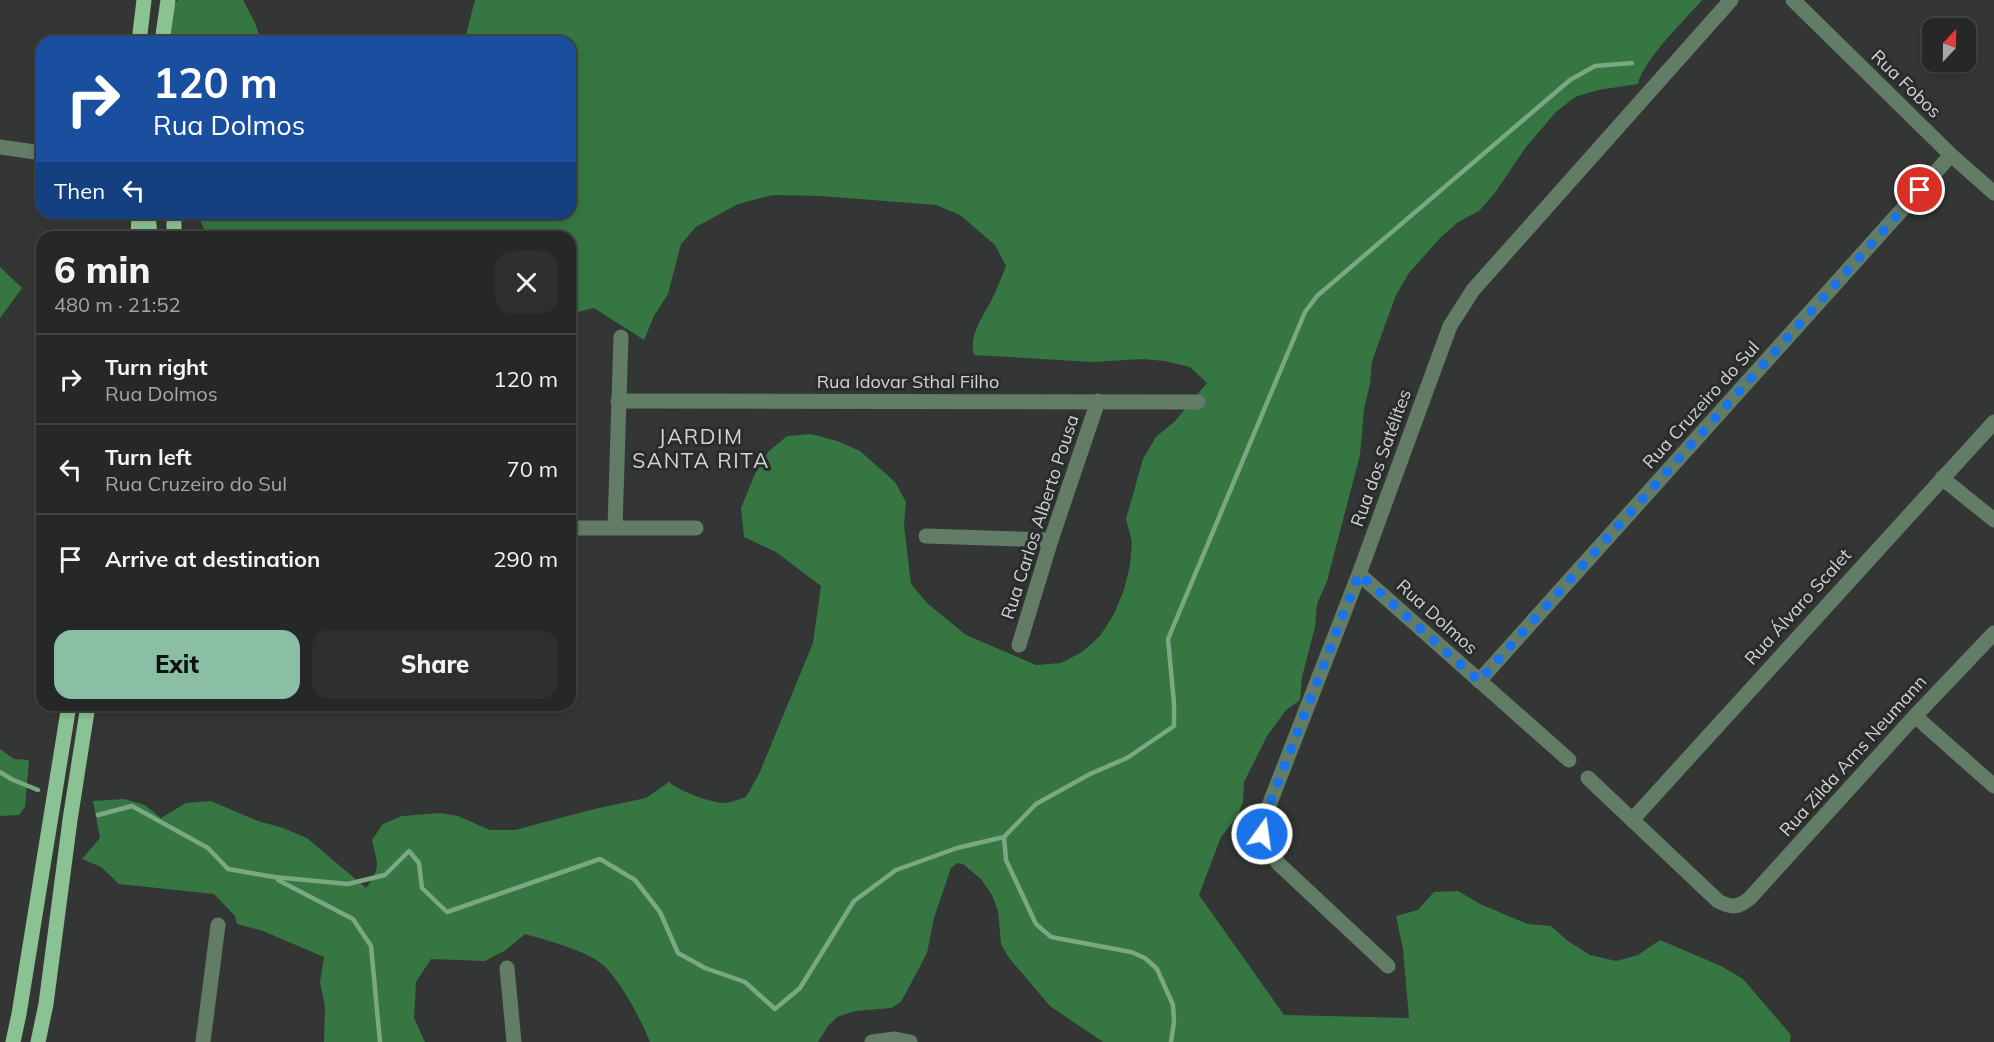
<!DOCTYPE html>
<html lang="en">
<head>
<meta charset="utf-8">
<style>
  body { margin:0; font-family:Mulish,sans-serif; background:#2e302f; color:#f1f3f6; height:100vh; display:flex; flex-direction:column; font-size:22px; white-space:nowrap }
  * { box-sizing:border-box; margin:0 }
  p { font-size:20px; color:#a4a6a7 }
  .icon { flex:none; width:33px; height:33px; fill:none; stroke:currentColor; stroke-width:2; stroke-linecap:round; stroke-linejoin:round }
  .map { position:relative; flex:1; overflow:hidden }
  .side { position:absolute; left:36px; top:231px; width:540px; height:480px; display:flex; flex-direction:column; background:#262827; border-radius:18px; box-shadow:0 3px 9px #0003,0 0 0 2px #424444 }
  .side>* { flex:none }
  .guide { position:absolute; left:36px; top:36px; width:540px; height:183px; border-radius:18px; box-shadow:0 3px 9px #0003,0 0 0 2px #424444; background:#1a4fa0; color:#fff; overflow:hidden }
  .needle { width:39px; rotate:22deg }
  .tools { position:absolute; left:1922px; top:18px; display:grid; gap:12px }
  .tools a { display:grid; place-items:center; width:54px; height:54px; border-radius:12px; background:#262827; box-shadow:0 3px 9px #0003,0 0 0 2px #424444; font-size:30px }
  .pin { position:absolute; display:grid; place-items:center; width:51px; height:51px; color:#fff; margin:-26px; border:3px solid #fff; border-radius:50%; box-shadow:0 2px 6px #0007 }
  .me { position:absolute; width:66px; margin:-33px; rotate:14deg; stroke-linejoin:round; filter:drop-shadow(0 0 4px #0008) }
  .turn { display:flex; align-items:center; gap:21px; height:126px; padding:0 18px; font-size:27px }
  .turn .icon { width:78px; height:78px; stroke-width:2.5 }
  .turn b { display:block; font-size:42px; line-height:51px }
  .then { display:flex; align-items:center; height:57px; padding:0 18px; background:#0003; gap:12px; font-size:22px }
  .round { display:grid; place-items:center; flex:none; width:63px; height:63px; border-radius:18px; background:#2e302f }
  .head { display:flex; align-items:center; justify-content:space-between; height:102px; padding:0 18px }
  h1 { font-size:36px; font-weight:800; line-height:45px }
  .button { display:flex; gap:12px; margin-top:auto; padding:12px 18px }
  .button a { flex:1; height:69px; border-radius:18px; background:#8abfa5; color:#111; font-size:24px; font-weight:800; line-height:69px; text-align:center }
  .button a+a { background:#2e302f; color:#f1f3f6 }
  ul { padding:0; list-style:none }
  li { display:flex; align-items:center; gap:18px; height:90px; padding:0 18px; border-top:2px solid #424444 }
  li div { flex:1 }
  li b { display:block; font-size:22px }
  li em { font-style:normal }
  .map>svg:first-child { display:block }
  .forest { fill:#357642 }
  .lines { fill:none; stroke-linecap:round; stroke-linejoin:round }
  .stream { stroke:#7aa882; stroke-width:4.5 }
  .minor { stroke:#627c65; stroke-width:15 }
  .major { stroke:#8bc293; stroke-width:15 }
  .route { stroke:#1a73e8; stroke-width:10; stroke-dasharray:0 18 }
  .labels { text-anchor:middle; stroke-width:6; stroke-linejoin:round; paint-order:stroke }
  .street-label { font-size:18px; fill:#d2d4d2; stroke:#292c2a }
  .quarter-label { font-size:21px; letter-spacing:1.5px; fill:#d2d5d2; stroke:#292c2a }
</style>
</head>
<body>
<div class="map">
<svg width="1994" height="1042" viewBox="0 0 1994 1042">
  <rect width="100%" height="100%" fill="#333634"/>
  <!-- forest -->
  <g class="forest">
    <path d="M178,0h65l13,25 5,17h-105l9,-28z"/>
    <path d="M475,0h1227c-17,20 -59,60 -64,84l-40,6 -23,7 -19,15 -30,35 -32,47 -15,17 -21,11 -18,16 -31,35 -13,22 -24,66 -2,23 -6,25 -4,46 -33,126 -10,23 -2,23 -13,50 -2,23 -14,10 -19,26 -23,46 -1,20 -5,14 -17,21 -22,58 85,120 125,3 -6,-69 -7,-33 22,-6 16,-18 24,-1 22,13 48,20 23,2 17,15 22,14 26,6 22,-6 22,-15 61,26 22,13 48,56 -1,7h-687l-53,-36 -41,-48 -8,-14 -3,-33 -6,-16 -11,-16 -18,-15 -6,-1 -6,5 -17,50 -7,35 -26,49 -10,6 -36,3 -18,6 -9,9 -10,16h-168c-10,-24 -31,-66 -52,-81 -18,-12 -52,-21 -73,-27l-19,16 -21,11 -54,-2 -15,23 -2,36 11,24h-101l1,-35 -5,-25 4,-25 -61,-26 -26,-7 -2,-8 -21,-22 -95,-10 -18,-17 -19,-8 18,-21 -7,-37 31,-2 21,6 16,13 25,-15 25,-2 47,20 25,7 24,10 59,50c16,-21 11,-25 6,-48l11,-16 19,-8 39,-3 17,3 32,14h25l79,-21 52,-11 23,-16c10,9 40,20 54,21 7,0 16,-4 23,-6l13,-23 54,-131 8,-57 -45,-34 -32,-15 -3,-29 14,-34 13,-22 19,-16 24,-2 26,7 23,10 35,31 11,20 -2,23 7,59 16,19 39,32 70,30 25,-2 21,-11 18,-16 14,-22 10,-24 6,-25 2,-23 -6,-23 17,-60 13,-22 19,-16 32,-38 -17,-16 -25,-6 -23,-2 -49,3 -119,-7c-6,-21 10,-39 19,-58 5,-10 9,-21 13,-31l-11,-21 -35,-30 -24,-10 -115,-9 -48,-1 -35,9 -42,23 -15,17 -13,50 -14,22 -10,24 -50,-32 -24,6v-77h-357l-8,-7 -9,-17h374v-171h-106z"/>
    <path d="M0,267l22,21 -22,30z"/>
    <path d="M0,749l14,10 15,1 -4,47 -6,8 -19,1z"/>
  </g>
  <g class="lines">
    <!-- stream -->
    <g class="stream">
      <path d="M0,772l11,7 27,11"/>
      <path d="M98,815l34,-9 76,42 20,21 46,8 74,7 37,-9 24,-24 10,12 3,25 25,24 153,-53 35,21 25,32 18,41 27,15 40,14 30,27 25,-21 54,-87 42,-31 61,-22 47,-11 32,-33 54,-30 37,-16 47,-32v-23l-6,-64 137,-327 12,-16 253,-216 25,-14 37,-3"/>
      <path d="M1004,837l2,23 30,64 15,13 80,15 14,6 12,11 16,36 1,17 -3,20"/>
      <path d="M278,880l75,39 18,27 9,96"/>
    </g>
    <!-- minor -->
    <g class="minor">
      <path d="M1793,0l158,155 43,38"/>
      <path d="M0,147l42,6"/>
      <path d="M618,401l580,1"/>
      <path d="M1942,478l52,42"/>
      <path d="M615,527l6,-190"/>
      <path d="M570,528h126"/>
      <path d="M926,536l125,4"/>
      <path d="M1359,574l210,186"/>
      <path d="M1019,645l32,-105 47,-139"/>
      <path d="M1479,681l472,-526"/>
      <path d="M1915,716l79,70"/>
      <path d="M1588,778l130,123c13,7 20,7 32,-3l165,-182 79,-83"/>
      <path d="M1632,820l362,-398"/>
      <path d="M1388,966l-108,-101c-18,-20 -19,-26 -14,-52l93,-239 91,-248 23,-36 258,-290"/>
      <path d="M507,968l7,74"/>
      <path d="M203,1042l15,-117"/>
      <path d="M872,1042l23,-3 15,3"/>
    </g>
    <!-- major -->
    <g class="major">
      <path d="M139,42l5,-42"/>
      <path d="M162,42l6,-42"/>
      <path d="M148,213l2,24"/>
      <path d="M138,237l1,-24"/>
      <path d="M174,237v-24"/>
      <path d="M13,1042l6,-28 50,-309"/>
      <path d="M38,1042l8,-38 24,-184 18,-115"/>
    </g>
  </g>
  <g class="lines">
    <!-- route -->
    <path class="route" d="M1262,834l4,-21 93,-239 120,107 441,-491"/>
  </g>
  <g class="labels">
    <!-- street labels -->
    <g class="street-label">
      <text transform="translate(1906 84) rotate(44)" y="6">Rua Fobos</text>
      <text x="908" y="388">Rua Idovar Sthal Filho</text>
      <text transform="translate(1701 405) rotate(-48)" y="6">Rua Cruzeiro do Sul</text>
      <text transform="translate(1381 458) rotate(-70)" y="6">Rua dos Satélites</text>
      <text transform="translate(1040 517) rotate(-72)" y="6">Rua Carlos Alberto Pousa</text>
      <text transform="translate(1798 607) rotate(-48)" y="6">Rua Álvaro Scalet</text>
      <text transform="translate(1437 617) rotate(42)" y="6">Rua Dolmos</text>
      <text transform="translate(1853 756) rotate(-48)" y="6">Rua Zilda Arns Neumann</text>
    </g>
    <!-- quarter labels -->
    <g class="quarter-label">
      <text x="701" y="444">JARDIM<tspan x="701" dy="24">SANTA RITA</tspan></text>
    </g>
  </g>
</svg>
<div class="tools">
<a><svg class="needle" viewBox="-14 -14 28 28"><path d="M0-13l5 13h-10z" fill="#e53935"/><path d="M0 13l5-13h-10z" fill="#a4a6a7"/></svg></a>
</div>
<div class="pin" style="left:1920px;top:190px;background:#d93025"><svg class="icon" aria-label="arrive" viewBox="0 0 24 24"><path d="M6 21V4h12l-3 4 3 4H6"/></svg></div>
<svg class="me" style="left:1262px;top:834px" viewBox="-20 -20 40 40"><circle r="17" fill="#1a73e8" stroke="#fff" stroke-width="3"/><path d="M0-11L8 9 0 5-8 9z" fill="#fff"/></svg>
<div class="guide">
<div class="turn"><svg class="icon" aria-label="right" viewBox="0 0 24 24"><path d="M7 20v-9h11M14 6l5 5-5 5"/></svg><div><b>120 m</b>Rua Dolmos</div></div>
<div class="then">Then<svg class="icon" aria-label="left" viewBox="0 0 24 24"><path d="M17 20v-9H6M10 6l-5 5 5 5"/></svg></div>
</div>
<section class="side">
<div class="head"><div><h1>6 min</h1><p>480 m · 21:52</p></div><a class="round"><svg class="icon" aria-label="close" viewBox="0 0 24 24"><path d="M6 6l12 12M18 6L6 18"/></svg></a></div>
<ul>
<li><svg class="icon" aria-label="right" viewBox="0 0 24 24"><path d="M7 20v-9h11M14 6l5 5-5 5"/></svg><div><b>Turn right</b><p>Rua Dolmos</p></div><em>120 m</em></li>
<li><svg class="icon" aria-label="left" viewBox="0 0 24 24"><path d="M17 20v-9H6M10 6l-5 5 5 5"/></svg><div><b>Turn left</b><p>Rua Cruzeiro do Sul</p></div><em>70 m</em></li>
<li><svg class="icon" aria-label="arrive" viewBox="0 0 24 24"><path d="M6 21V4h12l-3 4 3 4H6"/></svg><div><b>Arrive at destination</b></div><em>290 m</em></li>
</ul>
<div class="button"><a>Exit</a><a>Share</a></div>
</section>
</div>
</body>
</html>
